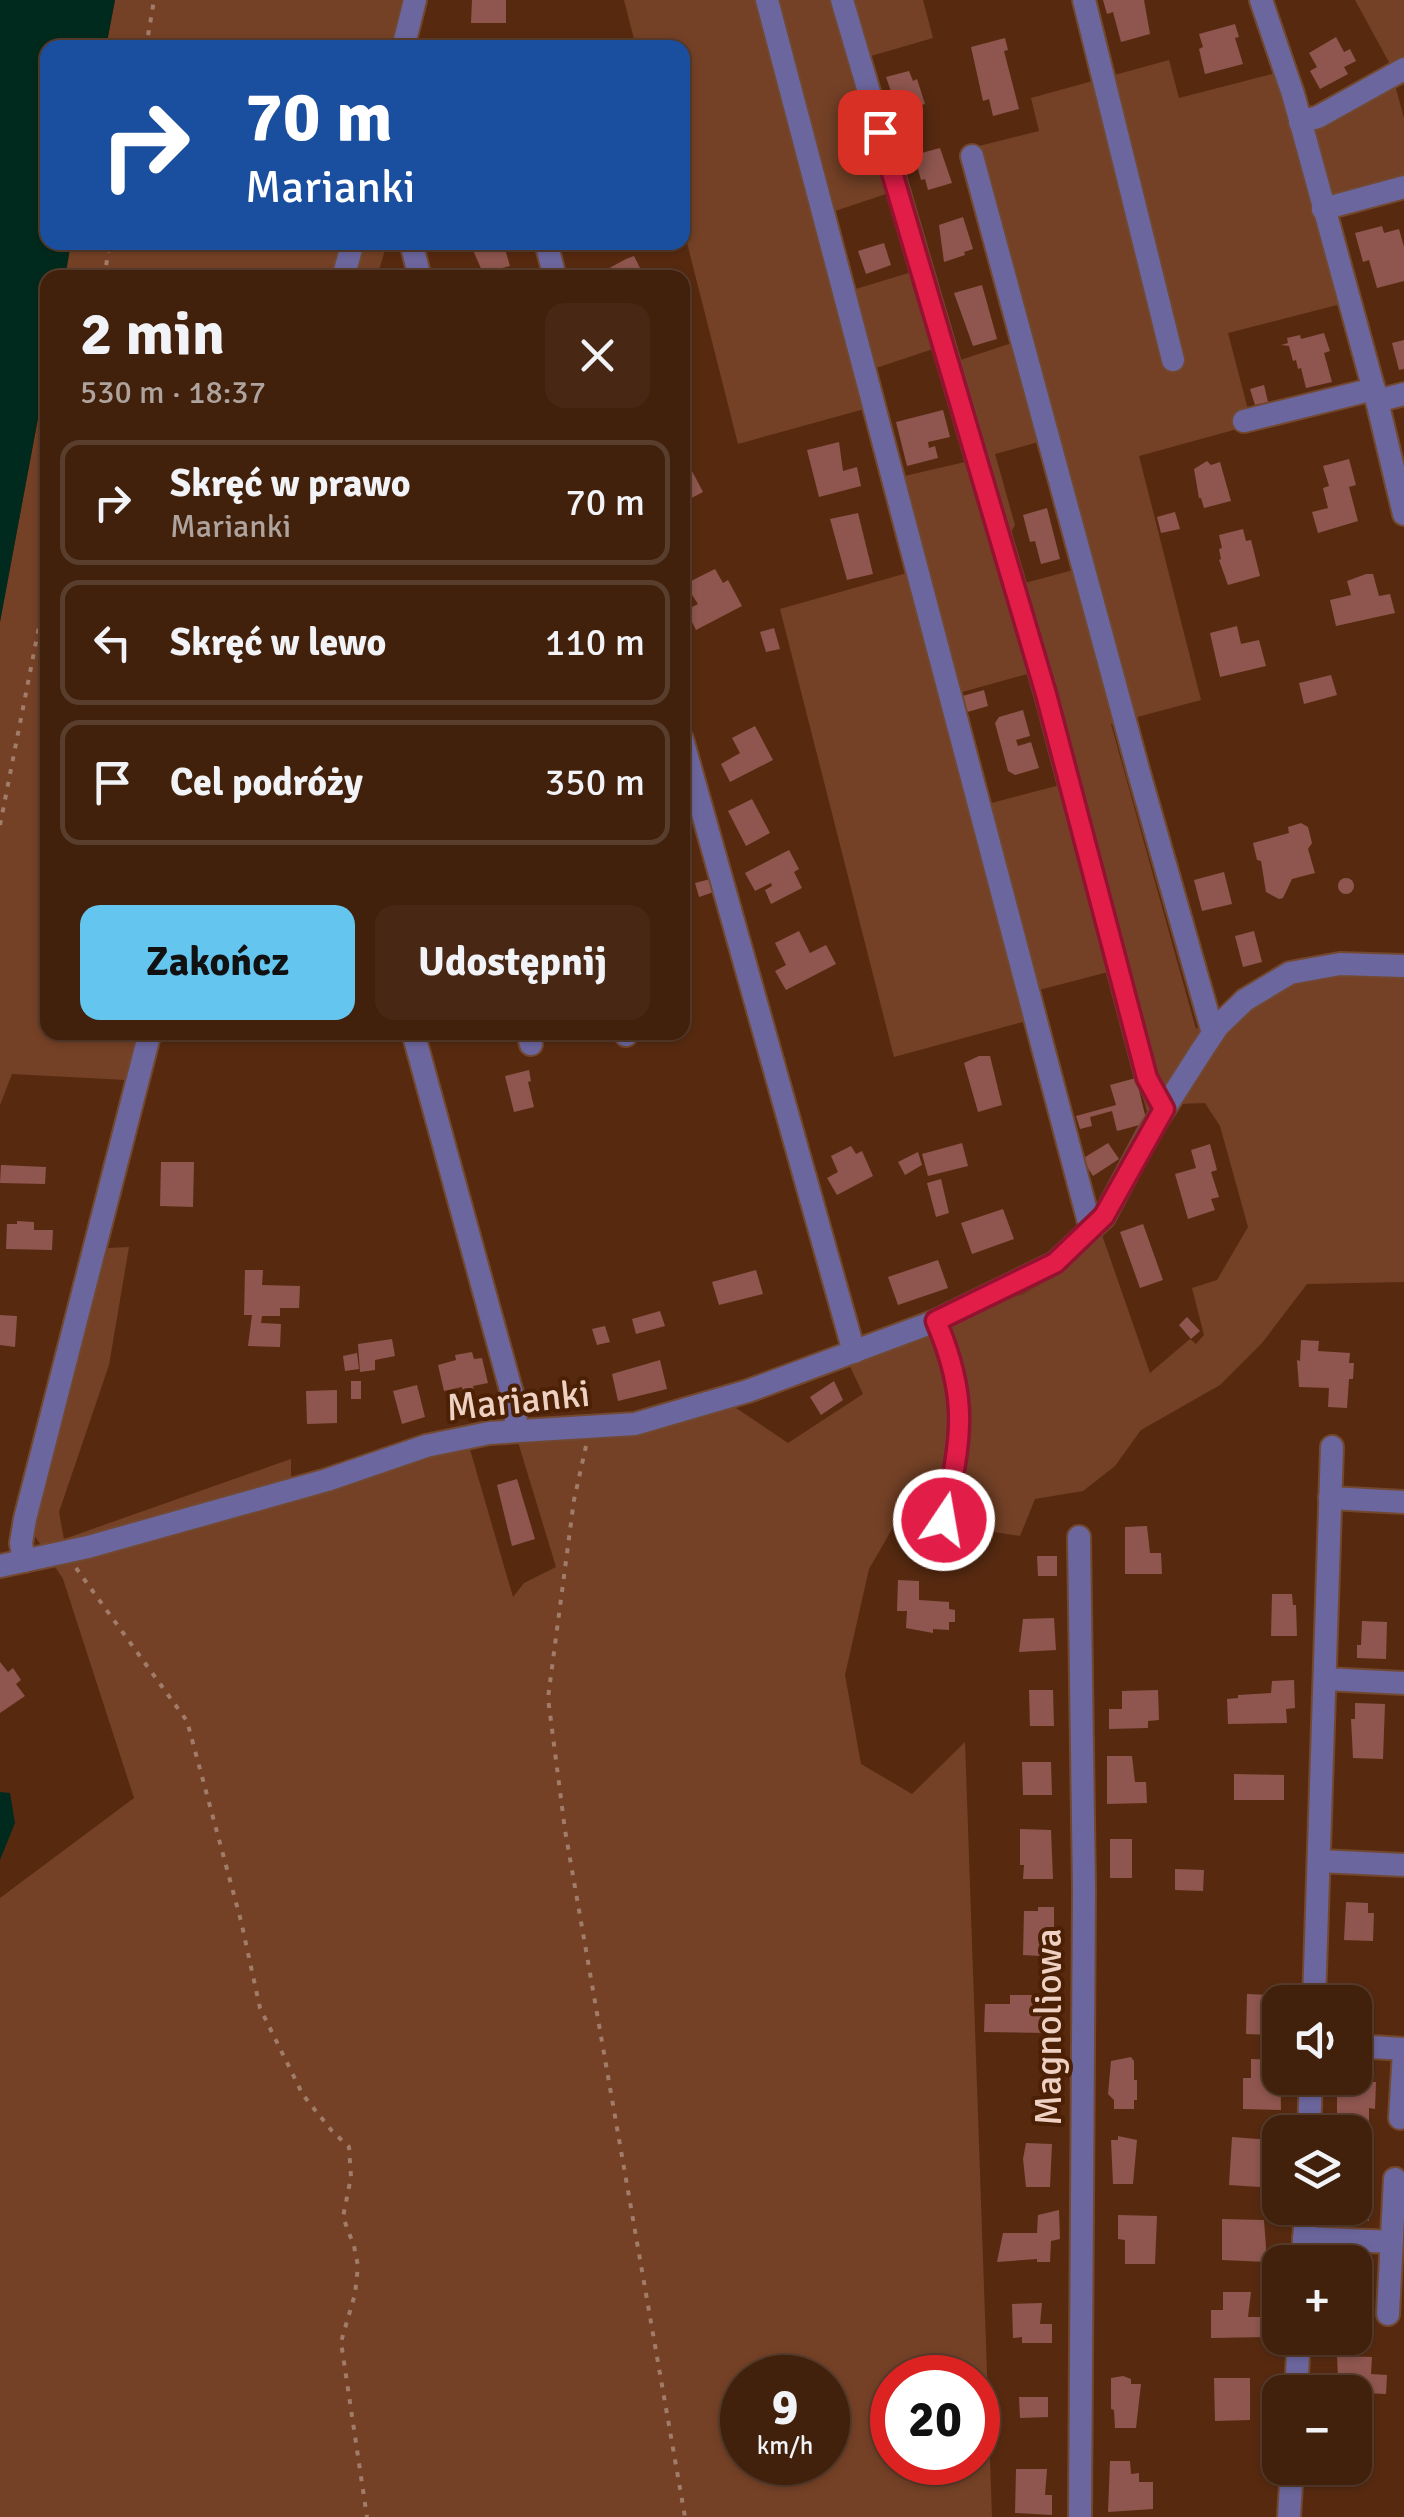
<!DOCTYPE html>
<html lang="pl">
<head>
<meta charset="utf-8">
<style>
  body { margin:0; font-family:Signika,sans-serif; background:#482815; color:#f1f3f6; height:100vh; display:flex; flex-direction:column; font-size:38px; white-space:nowrap }
  * { box-sizing:border-box; margin:0 }
  p { font-size:32px; color:#aea39d }
  .icon { flex:none; width:55px; height:55px; fill:none; stroke:currentColor; stroke-width:2; stroke-linecap:round; stroke-linejoin:round }
  .map { position:relative; flex:1; overflow:hidden }
  .drawer { position:absolute; left:40px; top:270px; width:650px; height:770px; display:flex; flex-direction:column; background:#41200c; border-radius:20px; box-shadow:0 2px 8px #0004,0 0 0 2px #5a3e2d }
  .drawer>* { flex:none }
  .guide { position:absolute; left:40px; top:40px; width:650px; height:210px; border-radius:20px; box-shadow:0 2px 8px #0004,0 0 0 2px #5a3e2d; background:#1a4fa0; color:#fff; overflow:hidden }
  .buttons { position:absolute; left:1262px; top:1985px; display:grid; gap:20px }
  .buttons a { display:grid; place-items:center; width:110px; height:110px; border-radius:20px; background:#41200c; box-shadow:0 2px 8px #0004,0 0 0 2px #5a3e2d; font-size:50px }
  .speed { position:absolute; left:720px; top:2355px; display:flex; gap:20px; font-size:50px; font-weight:700; text-align:center }
  .speed>* { display:grid; place-content:center; width:130px; height:130px; border-radius:50%; background:#41200c; box-shadow:0 2px 8px #0004,0 0 0 2px #5a3e2d; line-height:1 }
  .speed small { font-size:25px; font-weight:400 }
  .speed .limit { border:15px solid #d22; background:#fff; color:#111 }
  .pin { position:absolute; display:grid; place-items:center; width:85px; height:85px; color:#fff; margin:-42px; border-radius:20px; box-shadow:0 5px 15px #0006 }
  .me { position:absolute; width:110px; margin:-55px; rotate:12deg; stroke-linejoin:round; filter:drop-shadow(0 0 8px #0008) }
  .turn { display:flex; align-items:center; gap:35px; height:210px; padding:0 40px; font-size:45px }
  .turn .icon { width:130px; height:130px; stroke-width:2.5 }
  .turn b { display:block; font-size:70px; line-height:85px }
  .round { display:grid; place-items:center; flex:none; width:105px; height:105px; border-radius:20px; background:#482815 }
  .overview { display:flex; align-items:center; justify-content:space-between; height:170px; padding:0 40px }
  h1 { font-size:60px; font-weight:700; line-height:75px }
  .button { display:flex; gap:20px; margin-top:auto; padding:20px 40px }
  .button a { flex:1; height:115px; border-radius:20px; background:#64c5ee; color:#111; font-size:40px; font-weight:700; line-height:115px; text-align:center }
  .button a+a { background:#482815; color:#f1f3f6 }
  ul { padding:0; list-style:none }
  li { display:flex; align-items:center; gap:30px; height:125px; margin:0 20px 15px; padding:0 20px; border:5px solid #5a3e2d; border-radius:20px }
  li div { flex:1 }
  li b { display:block; font-size:38px }
  li em { font-style:normal }
  .map>svg:first-child { display:block }
  .green { fill:#744126; fill-rule:evenodd }
  .water { fill:#002a1d }
  .building { fill:#8e564e }
  .lines { fill:none; stroke-linecap:round; stroke-linejoin:round }
  .minor-casing { stroke:#724830; stroke-width:26 }
  .path { stroke:#a17c68; stroke-width:4; stroke-dasharray:5 8; stroke-linecap:butt }
  .minor { stroke:#6c669e; stroke-width:22 }
  .route-casing { stroke:#92132f; stroke-width:25 }
  .route { stroke:#e11d48; stroke-width:18 }
  .labels { text-anchor:middle; stroke-width:8; stroke-linejoin:round; paint-order:stroke }
  .street-label { font-size:38px; fill:#eed1c3; stroke:#4b2004 }
</style>
</head>
<body>
<div class="map">
<svg width="1404" height="2517" viewBox="0 0 1404 2517">
  <rect width="100%" height="100%" fill="#572a10"/>
  <!-- green -->
  <g class="green">
    <path d="M115,0h293l-13,47 -289,1z"/>
    <path d="M624,0h299l10,38 -69,20 40,130 -75,25 20,78 63,-19 24,76 -66,22 9,35 -141,39 -55,-217 -1,-179 -46,-1z"/>
    <path d="M1355,0h49v80l-9,5 9,33v63l-89,25 26,98 -113,29 24,92 -113,31 62,244 -90,24 85,305 60,-42 51,-11 97,-2v308l-97,2 -45,59 -42,42 -79,45 -26,36 -32,25 -48,8 -15,37 -121,-19 -30,52 -24,106 16,89 51,30 53,-52 27,775h-992v-619l134,-100 -71,-219 -32,-49 77,-282 21,-1 -20,118 -50,147 5,27 227,-80v39l146,-48 32,-4 44,151 11,-14 32,-16 -38,-125 107,-8 45,-7 63,-21 55,37 75,-49 -17,-36 177,-64 43,-24 35,-38 49,141 40,-34 6,5 8,-9 -12,-47 25,-8 31,-53 -28,-101 -15,-23 -27,1 -24,33 -46,-165 -69,18 6,26 -151,41 -114,-448 127,-36 -24,-92 82,-19 -23,-96 73,-24 -52,-192 76,-19 -8,-33 138,-38 10,38 112,-29 13,35 10,5 77,-43zM1042,441l35,128 -52,14 -14,-51 4,-7 -20,-71zM1031,673l29,112 -76,20 -29,-111zM742,2378h86v84h-86zM892,2378h86v84h-86z"/>
    <path d="M71,243h316l-10,34 -312,1z"/>
    <path d="M47,370l1,662 111,1 -14,48 -133,-7 -12,31v-483z"/>
  </g>
  <!-- water -->
  <g class="water">
    <path d="M0,0h115l-9,47 -58,1v194l23,1 -6,34 -17,1 -1,92 -47,252z"/>
    <path d="M0,1792l10,1 5,30 -15,37z"/>
  </g>
  <!-- building -->
  <g class="building">
    <path d="M472,0h34v23h-35z"/>
    <path d="M1103,0h41l6,34 -29,8 -8,-30 -6,2z"/>
    <path d="M1235,24l4,13 -4,1 8,26 -38,10 -6,-25 4,-2 -4,-13z"/>
    <path d="M1336,37l8,15 6,-3 6,12 -12,6 4,7 -28,15 -10,-18 7,-4 -8,-14z"/>
    <path d="M1005,38l3,12 -4,1 15,58 -26,7 -4,-17 -6,2 -12,-54z"/>
    <path d="M909,71l4,10 4,-2 8,25 -33,10 -4,-13 6,-1 -8,-23z"/>
    <path d="M940,148l12,35 -24,7 -3,-11 -4,1 -7,-25z"/>
    <path d="M963,217l10,32 -9,3 1,3 -21,7 -5,-37z"/>
    <path d="M1382,226l2,7 15,-4 5,18v34l-27,7 -8,-28 -6,2 -8,-29z"/>
    <path d="M475,242h28l7,24 -27,7 -11,-25 4,-1z"/>
    <path d="M884,243l7,22 -25,9 -8,-23z"/>
    <path d="M634,256l11,22h-54l35,-19z"/>
    <path d="M469,270l3,8h-28v-2z"/>
    <path d="M982,285l15,54 -24,7 -19,-53z"/>
    <path d="M1324,333l6,18 -6,2 8,29 -26,6 -5,-20 -3,1 -2,-9 -3,1 -4,-15 -8,-1 7,-2 -1,-5 13,-3 1,4z"/>
    <path d="M1404,340v29l-5,1 -7,-27z"/>
    <path d="M1264,385l4,17 -13,3 -5,-16z"/>
    <path d="M943,410l7,27 -22,5 1,6 6,-2 3,12 -31,8 -11,-44z"/>
    <path d="M839,442l4,29 14,-4 4,19 -42,11 -12,-47z"/>
    <path d="M1349,459l7,26 -7,2 9,34 -40,12 -6,-21 16,-4 -5,-20 6,-2 -6,-20z"/>
    <path d="M1207,461l4,4 9,-3 11,39 -27,7 -3,-10h-2l-5,-29z"/>
    <path d="M692,471l11,21 -21,11v-27z"/>
    <path d="M1047,508l13,51 -19,5 -6,-23 -5,1 -7,-27z"/>
    <path d="M1175,512l5,17 -19,4 -4,-16z"/>
    <path d="M858,513l15,61 -26,6 -17,-61z"/>
    <path d="M1243,529l3,12 5,-1 9,36 -32,9 -9,-25 2,-1 -2,-10 3,-1 -3,-13z"/>
    <path d="M715,569l8,14 5,-3 14,26 -46,24 -10,-20 12,-6 -13,-20z"/>
    <path d="M1366,574h7l6,22 11,-2 5,19 -59,13 -6,-26 21,-5 -4,-14z"/>
    <path d="M1237,626l4,18 18,-4 7,26 -46,11 -10,-44z"/>
    <path d="M774,628l6,21 -14,3 -6,-20z"/>
    <path d="M1331,675l6,20 -33,9 -5,-21z"/>
    <path d="M984,690l4,16 -24,7 -5,-16z"/>
    <path d="M1023,710l7,26 -14,4 2,6 13,-4 8,26 -24,7 -7,-4 -13,-48 4,-6z"/>
    <path d="M755,726l18,34 -43,22 -9,-18 19,-11 -8,-15z"/>
    <path d="M752,799l18,34 -24,13 -18,-35z"/>
    <path d="M1301,823l7,4 4,16 -4,6 7,24 -23,6 -9,19 -4,1 -13,-7 -5,-31 -4,-1 -4,-17 36,-10 -1,-6z"/>
    <path d="M789,850l10,19 -5,3 8,16 -31,16 -6,-14 7,-4 -1,-3 -16,8 -10,-18z"/>
    <path d="M1224,872l8,32 -30,7 -8,-31z"/>
    <circle cx="1346" cy="886" r="8"/>
    <path d="M714,878l3,13 -18,6 -4,-14z"/>
    <path d="M799,931l11,22 16,-8 10,19 -50,26 -11,-19 11,-6 -11,-22z"/>
    <path d="M1254,931l8,31 -19,5 -8,-31z"/>
    <path d="M979,1056h11l12,49 -24,7 -14,-49z"/>
    <path d="M529,1070l2,11 -3,1 6,25 -20,5 -9,-36z"/>
    <path d="M1136,1078l11,45 -30,8 -5,-20 -22,6 2,9 -12,3 -4,-13 40,-11 -6,-20z"/>
    <path d="M962,1143l6,23 -40,10 -6,-22z"/>
    <path d="M1108,1143l11,16 -26,17 -11,-17z"/>
    <path d="M1210,1144l7,26 -6,2 8,25 -8,2 4,11 -27,9 -13,-45 21,-6 -5,-18z"/>
    <path d="M851,1146l5,8 6,-3 11,25 -36,19 -10,-17 11,-6 -7,-16z"/>
    <path d="M918,1152l4,13 -17,10 -7,-13z"/>
    <path d="M161,1162h33l-1,45 -33,-1z"/>
    <path d="M1,1165l45,2 -1,17 -45,-1z"/>
    <path d="M941,1179l8,34 -13,4 -9,-34z"/>
    <path d="M1003,1209l11,30 -42,15 -11,-31z"/>
    <path d="M17,1221l17,1v8h19l-1,20 -46,-1 1,-25h10z"/>
    <path d="M1143,1224l20,56 -23,8 -20,-56z"/>
    <path d="M938,1260l10,28 -50,17 -10,-28z"/>
    <path d="M245,1270h18l-1,15 38,1 -1,22h-19v8h-18l-1,7 20,1 -1,23 -32,-1 4,-31h-8z"/>
    <path d="M756,1270l7,24 -44,11 -7,-23z"/>
    <path d="M660,1311l5,15 -29,8 -4,-15z"/>
    <path d="M0,1315l17,1 -2,31 -15,-2z"/>
    <path d="M1187,1317l13,14 -9,8 -12,-14z"/>
    <path d="M605,1326l5,16 -13,3 -5,-16z"/>
    <path d="M392,1339l3,17 -20,4v10l-15,2 -2,-28z"/>
    <path d="M1301,1340l18,1 -1,10 32,2 -1,10h5l-1,16h-4l-2,29 -19,-1 1,-19 -30,-1 -2,-27 3,1z"/>
    <path d="M472,1352l2,7 8,-1 6,25 -15,3 1,4 -11,2 -1,-5 -18,4 -6,-26 18,-5 -1,-5z"/>
    <path d="M357,1353l2,16 -14,2 -2,-15z"/>
    <path d="M660,1360l7,29 -49,12 -6,-27z"/>
    <rect x="351" y="1381" width="10" height="18"/>
    <path d="M834,1381l9,19 -22,15 -11,-18z"/>
    <path d="M417,1385l8,32 -23,7 -9,-33z"/>
    <path d="M337,1390v33l-30,1 -1,-33z"/>
    <path d="M517,1479l18,60 -23,7 -15,-61z"/>
    <path d="M1147,1526l3,27h11l1,21h-37v-47z"/>
    <path d="M1037,1556h20v20h-19z"/>
    <path d="M898,1580l21,1v19l30,2v7l6,1v12h-6v8l-16,-1v4l-27,-5 1,-17h-10z"/>
    <path d="M1272,1594h20l1,11h3l1,31h-26z"/>
    <path d="M1054,1618l2,32 -37,2 4,-33z"/>
    <path d="M1362,1621l25,1 -1,37 -29,-1v-13h4z"/>
    <path d="M0,1662l8,10 5,-4 8,12 -5,4 9,12 -25,17z"/>
    <path d="M1294,1680l1,28 -9,1 1,14 -59,1 -1,-25 11,-1v-3l33,-2 1,-12z"/>
    <path d="M1029,1690h24l1,36h-24z"/>
    <path d="M1158,1690l1,30 -11,1v7l-39,1v-20h13v-18z"/>
    <path d="M1355,1703l30,1 -2,55 -30,-1 -2,-39h4z"/>
    <path d="M1107,1756h25l3,26h11l1,21 -40,1z"/>
    <path d="M1022,1762h29l1,33h-29z"/>
    <path d="M1234,1774l50,1v25h-50z"/>
    <path d="M1020,1829l31,1 2,49h-30l1,-14h-4z"/>
    <rect x="1110" y="1839" width="22" height="39"/>
    <path d="M1175,1869l29,1 -1,21 -28,-1z"/>
    <path d="M1346,1902l22,1v10h6l-1,28 -29,-1z"/>
    <path d="M1038,1907h16v39h-12v10l-19,-1 1,-44h14z"/>
    <path d="M1247,1994l23,1v21h6l-1,19 -29,-1z"/>
    <path d="M1010,1995h26v9h14v29l-66,-1 1,-28h25z"/>
    <path d="M1131,2057l3,4v19h3v20h-3v9h-20v-9l-6,-6 3,-33z"/>
    <path d="M1251,2059l29,1 1,50 -38,-1v-31h8z"/>
    <path d="M1337,2080l39,2 -1,27 -6,-1v18l-32,-1z"/>
    <path d="M1118,2136l19,4 -4,44h-20l-2,-44h7z"/>
    <path d="M1232,2137l39,3 -5,27 12,1 -2,20 -47,-3z"/>
    <path d="M1026,2143l26,1 -2,43h-24l-3,-28z"/>
    <path d="M1355,2170h6v19h9l-1,32 -40,-1v-12h26z"/>
    <path d="M1059,2210l1,29 -9,2 -1,21h-13v-3l-40,3 6,-29h34l1,-18z"/>
    <path d="M1118,2215l39,1 -2,48h-30v-24l-7,-1z"/>
    <path d="M1222,2219l42,1 3,42 -45,-2z"/>
    <path d="M1223,2292h28l-3,25h18l1,20 -56,1v-28h12z"/>
    <path d="M1042,2303l-2,21h12v19h-30v-6l-9,1 -1,-34z"/>
    <path d="M1337,2356l35,1 -1,17 16,1 -1,19 -59,-3v-14h11z"/>
    <path d="M1123,2376l8,3v5h10l-5,44h-21l-1,-18 -3,-1v-31z"/>
    <path d="M1214,2378h36v42l-35,1z"/>
    <path d="M1019,2397h29v20l-28,1z"/>
    <path d="M1110,2461h20l1,13 8,-1v9h14v27l-45,3z"/>
    <path d="M1016,2469h31l-2,26h7v20l-37,-2z"/>
  </g>
  <g class="lines">
    <defs>
      <g id="minor">
        <path d="M767,0l324,1230"/>
        <path d="M842,0l204,694 101,384 17,31"/>
        <path d="M1084,0l89,360"/>
        <path d="M1261,0l32,94 84,307 27,113"/>
        <path d="M403,48l12,-48"/>
        <path d="M1300,122l18,-5 86,-48"/>
        <path d="M972,156l167,617 74,260"/>
        <path d="M1323,209l81,-22"/>
        <path d="M411,242l9,36"/>
        <path d="M546,242l9,36"/>
        <path d="M343,278l10,-36"/>
        <path d="M1377,401l27,-7"/>
        <path d="M1244,421l130,-32"/>
        <path d="M682,739l172,613"/>
        <path d="M413,1032l100,365 4,34"/>
        <path d="M528,1032l3,12"/>
        <path d="M625,1032l1,3"/>
        <path d="M936,1321c34,76 24,120 8,199"/>
        <path d="M1330,1498l74,4"/>
        <path d="M1079,1537l5,352 -4,628"/>
        <path d="M24,1561l-3,-18 4,-24 125,-487"/>
        <path d="M0,1566l88,-19 239,-67 99,-34 63,-13 146,-9 113,-33 188,-70 119,-58 49,-46 43,-81 53,-83 18,-27 27,-26 45,-27 50,-9 64,2"/>
        <path d="M1325,1679l79,4"/>
        <path d="M1319,1861l85,4"/>
        <path d="M1314,2002l18,-555"/>
        <path d="M1355,2046l49,3"/>
        <path d="M1400,2118l4,-66"/>
        <path d="M1309,2132l2,-54"/>
        <path d="M1304,2238l88,4"/>
        <path d="M1303,2262l3,-54"/>
        <path d="M1388,2314l7,-135"/>
        <path d="M1296,2392l3,-54"/>
        <path d="M1289,2517l3,-49"/>
      </g>
    </defs>
    <!-- minor casing -->
    <use href="#minor" class="minor-casing"/>
    <!-- path -->
    <g class="path">
      <path d="M146,48l8,-48"/>
      <path d="M104,278l6,-36"/>
      <path d="M0,825l48,-244"/>
      <path d="M586,1446l-12,54 -26,198 17,132 120,687"/>
      <path d="M76,1568l111,153 54,200 19,87 43,87 29,36 17,16 2,30 -8,40 11,29 4,20 -3,28 -14,48 26,175"/>
    </g>
    <!-- minor -->
    <use href="#minor" class="minor"/>
  </g>
  <g class="lines">
    <defs>
      <path id="route" d="M880,132l166,562 101,384 17,31 -60,107 -49,47 -119,58c34,79 25,118 8,199"/>
    </defs>
    <!-- route casing -->
    <use href="#route" class="route-casing"/>
    <!-- route -->
    <use href="#route" class="route"/>
  </g>
  <g class="labels">
    <!-- street labels -->
    <g class="street-label">
      <text transform="translate(518 1400) rotate(-6)" y="13">Marianki</text>
      <text transform="translate(1048 2027) rotate(-90)" y="13">Magnoliowa</text>
    </g>
  </g>
</svg>
<div class="buttons">
<a><svg class="icon" aria-label="sound" viewBox="0 0 24 24"><path d="M4 9h4l5-4v14l-5-4H4zM17 9q2 3 0 6"/></svg></a>
<a><svg class="icon" aria-label="layers" viewBox="0 0 24 24"><path d="M12 4l9 5-9 5-9-5zM3 14l9 5 9-5"/></svg></a>
<a>+</a>
<a>−</a>
</div>
<div class="speed"><div>9<small>km/h</small></div><div class="limit">20</div></div>
<div class="pin" style="left:880px;top:132px;background:#d93025"><svg class="icon" aria-label="arrive" viewBox="0 0 24 24"><path d="M6 21V4h12l-3 4 3 4H6"/></svg></div>
<svg class="me" style="left:944px;top:1520px" viewBox="-20 -20 40 40"><circle r="17" fill="#e11d48" stroke="#fff" stroke-width="3"/><path d="M0-11L8 9 0 5-8 9z" fill="#fff"/></svg>
<div class="guide">
<div class="turn"><svg class="icon" aria-label="right" viewBox="0 0 24 24"><path d="M7 20v-9h11M14 6l5 5-5 5"/></svg><div><b>70 m</b>Marianki</div></div>
</div>
<section class="drawer">
<div class="overview"><div><h1>2 min</h1><p>530 m · 18:37</p></div><a class="round"><svg class="icon" aria-label="close" viewBox="0 0 24 24"><path d="M6 6l12 12M18 6L6 18"/></svg></a></div>
<ul>
<li><svg class="icon" aria-label="right" viewBox="0 0 24 24"><path d="M7 20v-9h11M14 6l5 5-5 5"/></svg><div><b>Skręć w prawo</b><p>Marianki</p></div><em>70 m</em></li>
<li><svg class="icon" aria-label="left" viewBox="0 0 24 24"><path d="M17 20v-9H6M10 6l-5 5 5 5"/></svg><div><b>Skręć w lewo</b></div><em>110 m</em></li>
<li><svg class="icon" aria-label="arrive" viewBox="0 0 24 24"><path d="M6 21V4h12l-3 4 3 4H6"/></svg><div><b>Cel podróży</b></div><em>350 m</em></li>
</ul>
<div class="button"><a>Zakończ</a><a>Udostępnij</a></div>
</section>
</div>
</body>
</html>
